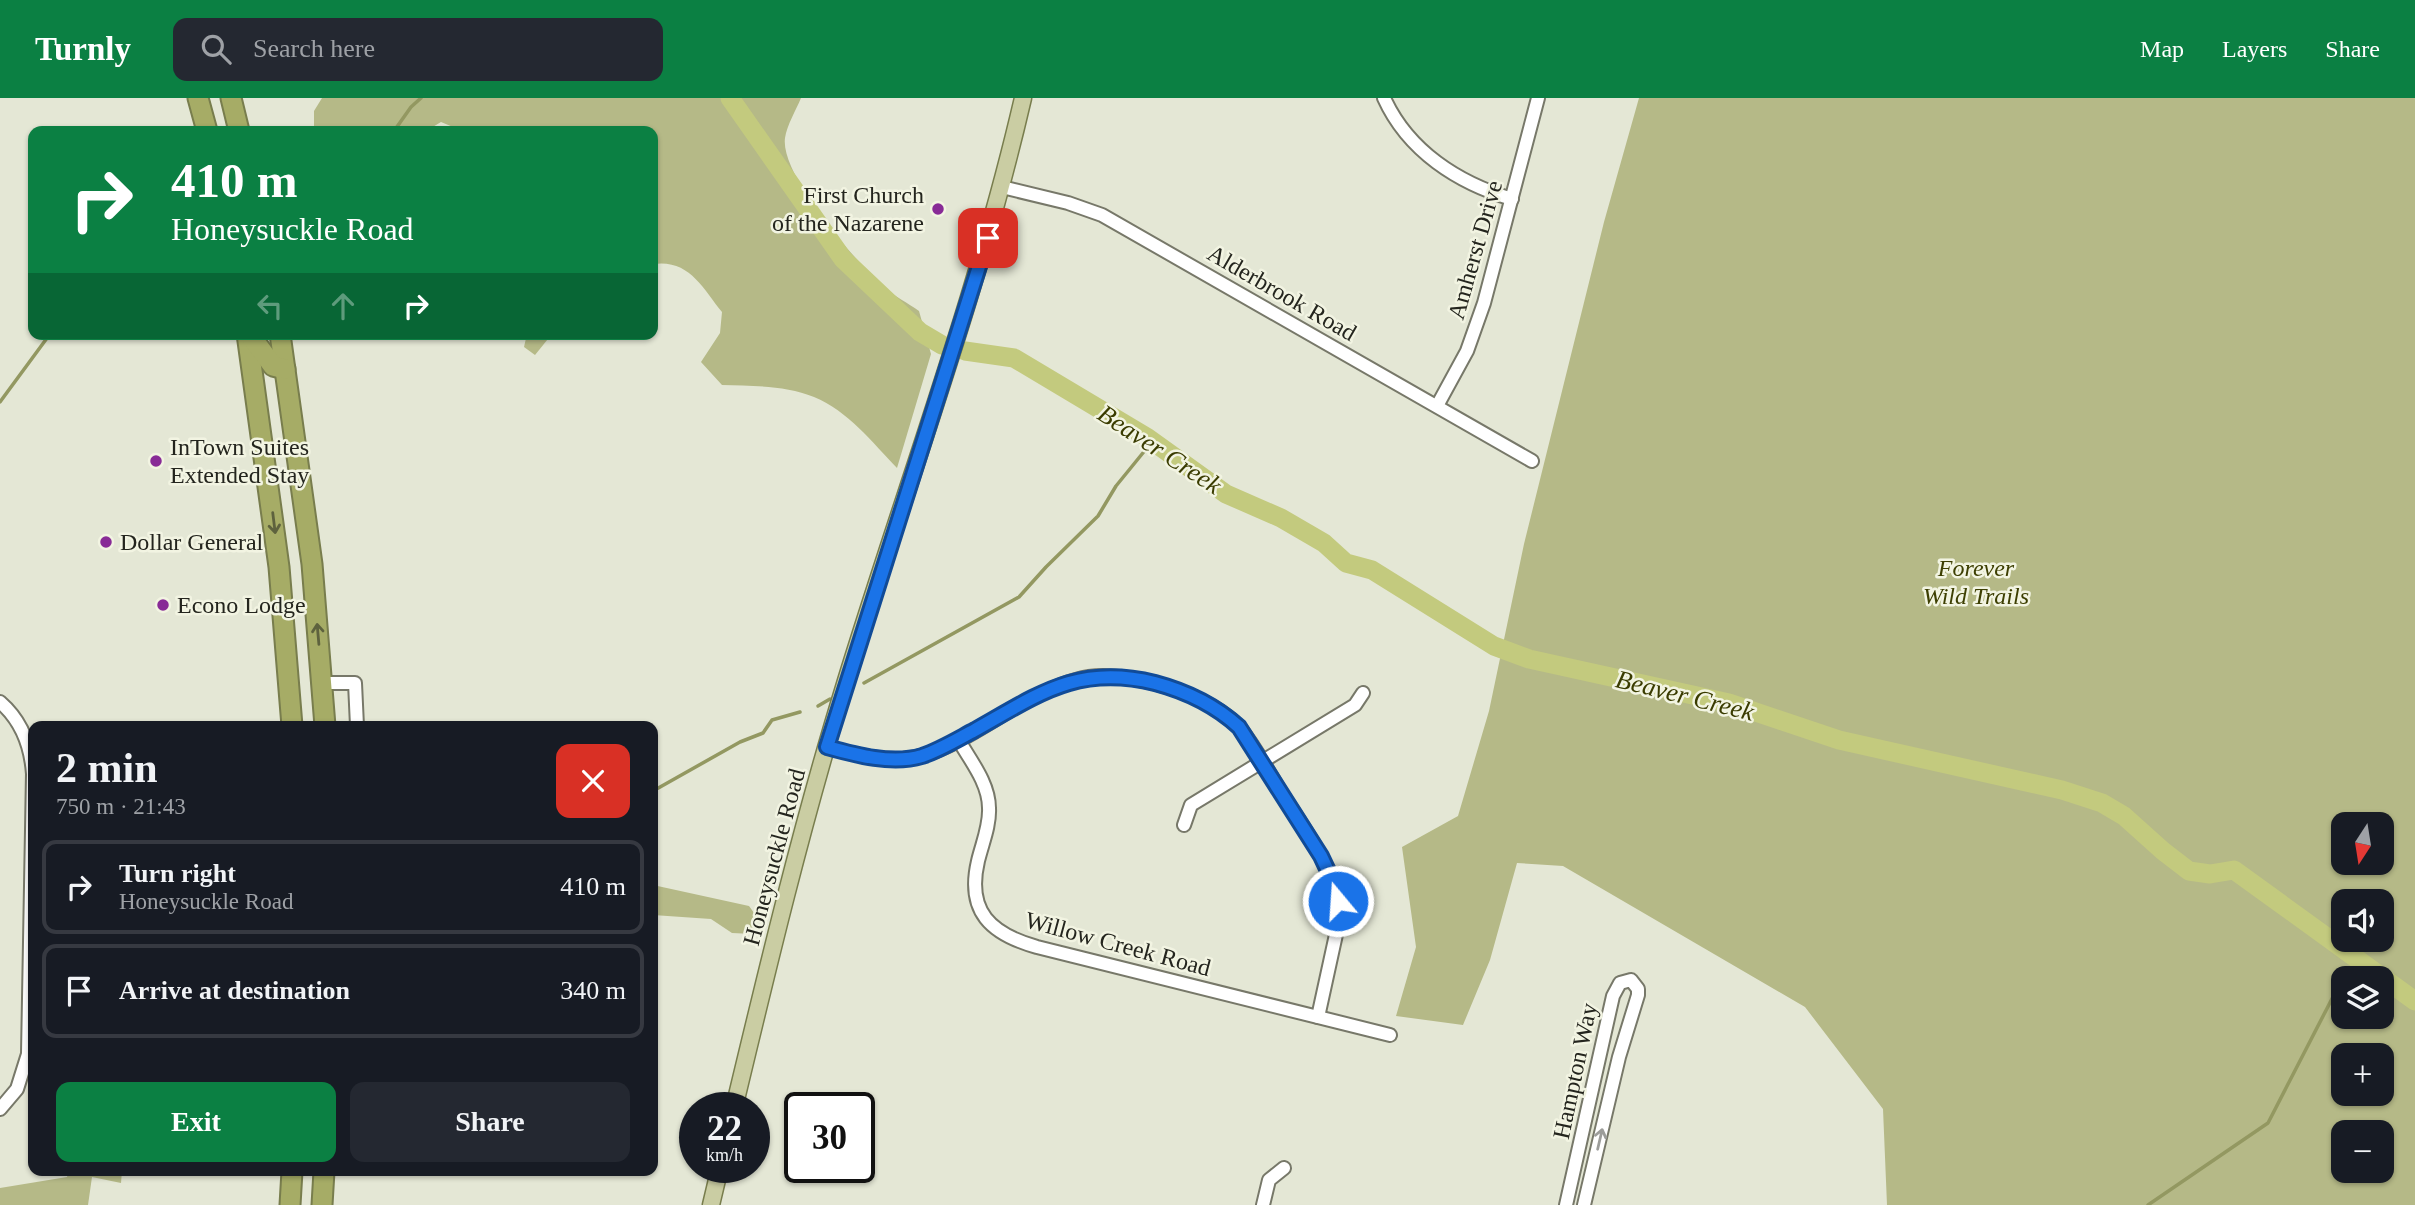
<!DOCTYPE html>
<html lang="en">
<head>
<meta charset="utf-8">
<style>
  body { margin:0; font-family:"Times New Roman",serif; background:#242831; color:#f1f3f6; height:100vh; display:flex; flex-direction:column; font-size:26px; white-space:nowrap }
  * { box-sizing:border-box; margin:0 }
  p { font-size:23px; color:#9ea1a6 }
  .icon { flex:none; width:38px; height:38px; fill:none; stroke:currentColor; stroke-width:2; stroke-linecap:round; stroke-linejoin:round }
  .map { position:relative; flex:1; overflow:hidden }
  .details { position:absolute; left:28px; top:623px; width:630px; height:455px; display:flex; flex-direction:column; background:#171b24; border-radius:14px; box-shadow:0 2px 5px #0004 }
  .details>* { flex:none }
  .guide { position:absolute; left:28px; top:28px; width:630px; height:214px; border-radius:14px; box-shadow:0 2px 5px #0004; background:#0b8043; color:#fff; overflow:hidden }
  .needle { width:46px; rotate:192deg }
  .tools { position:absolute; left:2331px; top:714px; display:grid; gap:14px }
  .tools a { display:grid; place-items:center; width:63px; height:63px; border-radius:14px; background:#171b24; box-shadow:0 2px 5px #0004; font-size:35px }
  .speed { position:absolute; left:679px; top:994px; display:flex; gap:14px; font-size:35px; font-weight:700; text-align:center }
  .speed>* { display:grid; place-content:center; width:91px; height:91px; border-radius:50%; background:#171b24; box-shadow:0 2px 5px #0004; line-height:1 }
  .speed small { font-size:18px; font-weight:400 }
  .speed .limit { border:4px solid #111; border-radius:10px; background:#fff; color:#111 }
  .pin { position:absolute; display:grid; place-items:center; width:60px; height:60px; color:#fff; margin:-30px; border-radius:14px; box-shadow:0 4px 10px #0006 }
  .me { position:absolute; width:77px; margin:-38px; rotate:342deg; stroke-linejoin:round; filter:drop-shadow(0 0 5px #0008) }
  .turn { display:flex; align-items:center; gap:24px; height:147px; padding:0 28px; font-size:32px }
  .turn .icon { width:91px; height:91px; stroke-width:2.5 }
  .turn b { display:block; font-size:49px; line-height:60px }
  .lanes { display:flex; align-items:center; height:66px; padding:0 28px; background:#0003; justify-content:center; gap:35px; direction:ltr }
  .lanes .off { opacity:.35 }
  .round { display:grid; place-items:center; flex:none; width:74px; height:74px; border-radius:14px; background:#242831 }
  .headline { display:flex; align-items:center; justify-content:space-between; height:119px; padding:0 28px }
  h1 { font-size:42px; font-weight:600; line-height:52px }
  .primary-button { display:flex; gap:14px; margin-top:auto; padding:14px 28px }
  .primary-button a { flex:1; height:80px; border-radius:14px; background:#0b8043; color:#fff; font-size:28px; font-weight:600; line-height:80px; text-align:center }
  .primary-button a+a { background:#242831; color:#f1f3f6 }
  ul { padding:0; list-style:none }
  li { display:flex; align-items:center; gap:21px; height:94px; margin:0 14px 10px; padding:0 14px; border:4px solid #363941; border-radius:14px }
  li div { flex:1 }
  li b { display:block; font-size:26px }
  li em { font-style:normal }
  header { display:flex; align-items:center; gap:42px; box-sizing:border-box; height:98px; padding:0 35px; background:#0b8043; color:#fff }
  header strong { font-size:33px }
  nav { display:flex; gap:38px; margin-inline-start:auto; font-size:24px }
  .search { width:490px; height:63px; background:#242831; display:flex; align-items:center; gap:18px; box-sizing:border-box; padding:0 24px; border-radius:14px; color:#9ea1a6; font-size:26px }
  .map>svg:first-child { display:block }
  .green { fill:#b5b987; fill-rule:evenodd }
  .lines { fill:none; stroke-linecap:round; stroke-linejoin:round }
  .stream { stroke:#939861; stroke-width:3.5 }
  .river { stroke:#c3ca7e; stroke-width:19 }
  .minor-casing { stroke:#777869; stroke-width:16 }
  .major-casing { stroke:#787d4d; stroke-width:19 }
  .highway-casing { stroke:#787d4d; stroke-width:23 }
  .minor { stroke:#fff; stroke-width:12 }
  .major { stroke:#cacda3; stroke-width:16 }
  .highway { stroke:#a6ac66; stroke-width:19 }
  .oneway { stroke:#5e623e }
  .oneway2 { stroke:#9c9d9a }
  .route-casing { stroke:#114b97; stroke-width:18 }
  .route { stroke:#1a73e8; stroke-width:12 }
  .poi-dot { fill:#882b96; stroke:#f2f4e2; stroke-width:2.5 }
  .labels { text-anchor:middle; stroke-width:5; stroke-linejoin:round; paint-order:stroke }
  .poi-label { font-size:24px; fill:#24251e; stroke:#f2f4e2; text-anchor:start }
  .street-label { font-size:24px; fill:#24251e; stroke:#f2f4e2 }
  .park-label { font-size:24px; font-style:italic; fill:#3d3f02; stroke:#f2f4e2 }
  .water-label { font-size:26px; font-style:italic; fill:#3a3c00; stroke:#f2f4e2 }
</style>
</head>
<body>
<header>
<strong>Turnly</strong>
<div class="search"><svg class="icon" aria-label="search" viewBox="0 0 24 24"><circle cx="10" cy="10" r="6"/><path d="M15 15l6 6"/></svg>Search here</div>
<nav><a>Map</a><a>Layers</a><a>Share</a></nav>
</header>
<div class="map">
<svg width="2415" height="1107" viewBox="0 0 2415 1107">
  <rect width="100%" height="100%" fill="#e4e7d5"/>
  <!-- green -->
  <g class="green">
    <path d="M322,0h479c-5,12 -14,27 -16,40 -5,37 71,124 99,149 10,9 24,16 35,24l12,43 -34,114c-25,-26 -49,-57 -83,-71 -29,-12 -62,-11 -92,-12l-21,-23 19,-29 2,-21c-20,-25 -33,-53 -69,-48v-133h-200v-4l-12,-5 -15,9h-112v-20z"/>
    <path d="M1639,0h776v1107h-528l-4,-96 -78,-102 -242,-141 -46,-3 -27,97 -27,65 -67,-9 20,-69 -14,-100 56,-31 31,-105 35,-167 80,-322zM2382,726v39h-39v-39zM2343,803h39v39h-39zM2382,880v39h-39v-39zM2382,957v39h-39v-39zM2343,1034h39v39h-39z"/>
    <path d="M527,236h25l-17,21 -11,-8z"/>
    <path d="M653,787l96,21 8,11 -4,17 -21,-1 -21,-14 -58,-4z"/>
    <path d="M69,1073h53l-1,12 -29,-6 -4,28h-88v-17l67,-11z"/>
  </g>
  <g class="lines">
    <!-- stream -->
    <g class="stream">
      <path d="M394,33l17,-24 10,-9"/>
      <path d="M0,304l50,-68"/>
      <path d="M864,585l155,-86 27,-30 52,-51 18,-30 35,-43"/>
      <path d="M818,608l12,-7"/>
      <path d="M653,693l87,-49 23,-9 9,-13 28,-8"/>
      <path d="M2365,880l20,-7"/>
      <path d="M2148,1107l120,-82 69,-134 6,-3"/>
    </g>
    <!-- river -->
    <g class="river">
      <path d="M730,0l113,161 77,73 22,13"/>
      <path d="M965,253l49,7 134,80 78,56 55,24 43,25 22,20 26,7 122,76 35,13 200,44 110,37 223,50 40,13 22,13 39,35 26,20 21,3 24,-4 181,131"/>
    </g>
    <defs>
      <g id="minor">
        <path d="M1384,0c24,53 74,85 128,101"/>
        <path d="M1002,89l66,16 34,12 430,246"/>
        <path d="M1437,308l30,-55 17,-48 54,-205"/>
        <path d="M322,585h33l2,43"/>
        <path d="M0,604c22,19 31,44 33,72l-5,280 -11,35 -17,20"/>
        <path d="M958,641c12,21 31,44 31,69 1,18 -7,36 -11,53 -12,51 13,73 59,86l353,88"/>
        <path d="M827,649c29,8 64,17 94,9 40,-11 76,-40 113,-59 17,-8 36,-17 55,-20 42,-6 123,18 151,51 15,19 28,42 40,63 27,43 63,85 57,139l-19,87"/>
        <path d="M1184,727l7,-20 164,-100 8,-12"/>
        <path d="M1263,1107l6,-25 15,-12"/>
        <path d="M1566,1107l47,-209 7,-13 11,-3 7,9v6l-19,62 -35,148"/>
      </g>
      <g id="major">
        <path d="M734,1010c34,-142 68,-284 111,-424 60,-196 132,-387 178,-586"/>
        <path d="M711,1107l9,-38"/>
      </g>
      <g id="highway">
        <path d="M198,0l9,33"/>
        <path d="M231,0l8,33"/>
        <path d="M247,236l32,233 13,159"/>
        <path d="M280,236l32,230 13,162"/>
        <path d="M250,237l23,31 12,3"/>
        <path d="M290,1107l2,-34"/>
        <path d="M322,1107l2,-34"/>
      </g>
    </defs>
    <!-- minor casing -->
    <use href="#minor" class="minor-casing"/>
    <!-- major casing -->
    <use href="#major" class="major-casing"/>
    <!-- highway casing -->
    <use href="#highway" class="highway-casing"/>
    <!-- minor -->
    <use href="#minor" class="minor"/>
    <!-- major -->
    <use href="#major" class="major"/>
    <!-- highway -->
    <use href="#highway" class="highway"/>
  </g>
  <!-- one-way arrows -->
  <defs><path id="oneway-shaft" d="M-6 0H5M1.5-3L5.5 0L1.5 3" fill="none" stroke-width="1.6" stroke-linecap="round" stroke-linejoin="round" transform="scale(1.75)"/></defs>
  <g class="oneway">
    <use href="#oneway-shaft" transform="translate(274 425) rotate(83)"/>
    <use href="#oneway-shaft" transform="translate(318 536) rotate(-95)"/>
  </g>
  <use class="oneway2" href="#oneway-shaft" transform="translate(1600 1041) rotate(-77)"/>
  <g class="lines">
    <defs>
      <path id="route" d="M988,140l-161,509c29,8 65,18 95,9 18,-6 36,-17 53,-26 64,-36 103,-66 180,-47 30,8 61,23 84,44l82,129 8,17 9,28"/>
    </defs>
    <!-- route casing -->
    <use href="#route" class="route-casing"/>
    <!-- route -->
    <use href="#route" class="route"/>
  </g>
  <!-- markers -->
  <g class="poi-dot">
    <circle cx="938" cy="111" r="7"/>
    <circle cx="156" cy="363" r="7"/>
    <circle cx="106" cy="444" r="7"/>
    <circle cx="163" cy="507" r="7"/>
  </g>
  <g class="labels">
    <!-- poi labels -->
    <g class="poi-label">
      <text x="924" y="105" text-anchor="end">First Church<tspan x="924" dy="28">of the Nazarene</tspan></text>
      <text x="170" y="357">InTown Suites<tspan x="170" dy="28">Extended Stay</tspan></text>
      <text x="120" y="452">Dollar General</text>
      <text x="177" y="515">Econo Lodge</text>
    </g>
    <!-- street labels -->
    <g class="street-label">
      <text transform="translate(1475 152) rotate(-74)" y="8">Amherst Drive</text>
      <text transform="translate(1282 195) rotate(30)" y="8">Alderbrook Road</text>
      <text transform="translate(774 759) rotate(-75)" y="8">Honeysuckle Road</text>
      <text transform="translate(1118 846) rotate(15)" y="8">Willow Creek Road</text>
      <text transform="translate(1575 973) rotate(-78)" y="8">Hampton Way</text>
    </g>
    <!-- park labels -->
    <g class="park-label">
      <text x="1976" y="478">Forever<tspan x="1976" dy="28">Wild Trails</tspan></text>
    </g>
    <!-- water labels -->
    <g class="water-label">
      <text transform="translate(1160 351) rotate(33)" y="9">Beaver Creek</text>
      <text transform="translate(1685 597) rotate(14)" y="9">Beaver Creek</text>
    </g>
  </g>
</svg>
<div class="tools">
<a><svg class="needle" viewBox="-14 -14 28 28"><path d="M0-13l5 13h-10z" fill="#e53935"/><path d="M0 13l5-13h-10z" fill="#9ea1a6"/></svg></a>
<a><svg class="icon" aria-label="sound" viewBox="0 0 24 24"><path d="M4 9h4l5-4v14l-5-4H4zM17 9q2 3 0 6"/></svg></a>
<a><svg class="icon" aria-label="layers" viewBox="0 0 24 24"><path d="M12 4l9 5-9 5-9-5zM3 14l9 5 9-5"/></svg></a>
<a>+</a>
<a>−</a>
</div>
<div class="speed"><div>22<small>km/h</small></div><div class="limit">30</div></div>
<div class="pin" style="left:988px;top:140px;background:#d93025"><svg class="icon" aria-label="arrive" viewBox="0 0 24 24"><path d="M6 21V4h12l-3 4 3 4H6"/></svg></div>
<svg class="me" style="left:1338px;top:803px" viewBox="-20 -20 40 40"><circle r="17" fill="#1a73e8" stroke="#fff" stroke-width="3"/><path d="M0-11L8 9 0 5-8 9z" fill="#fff"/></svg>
<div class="guide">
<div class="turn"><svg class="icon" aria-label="right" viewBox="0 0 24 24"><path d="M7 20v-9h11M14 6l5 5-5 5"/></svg><div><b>410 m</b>Honeysuckle Road</div></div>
<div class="lanes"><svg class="icon off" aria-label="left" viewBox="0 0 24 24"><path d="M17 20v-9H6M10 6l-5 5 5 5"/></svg><svg class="icon off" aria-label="ahead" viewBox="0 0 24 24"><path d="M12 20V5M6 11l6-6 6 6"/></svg><svg class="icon" aria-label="right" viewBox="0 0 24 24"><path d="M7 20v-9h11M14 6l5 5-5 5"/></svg></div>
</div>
<section class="details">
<div class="headline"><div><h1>2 min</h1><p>750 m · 21:43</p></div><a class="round" style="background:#d93025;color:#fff"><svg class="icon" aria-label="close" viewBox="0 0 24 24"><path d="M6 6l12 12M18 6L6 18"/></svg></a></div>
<ul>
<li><svg class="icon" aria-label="right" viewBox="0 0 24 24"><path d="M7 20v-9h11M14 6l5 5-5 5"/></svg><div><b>Turn right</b><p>Honeysuckle Road</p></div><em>410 m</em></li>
<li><svg class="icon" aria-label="arrive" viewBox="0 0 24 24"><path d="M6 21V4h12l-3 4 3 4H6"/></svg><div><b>Arrive at destination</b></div><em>340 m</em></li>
</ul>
<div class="primary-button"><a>Exit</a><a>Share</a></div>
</section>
</div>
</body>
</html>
